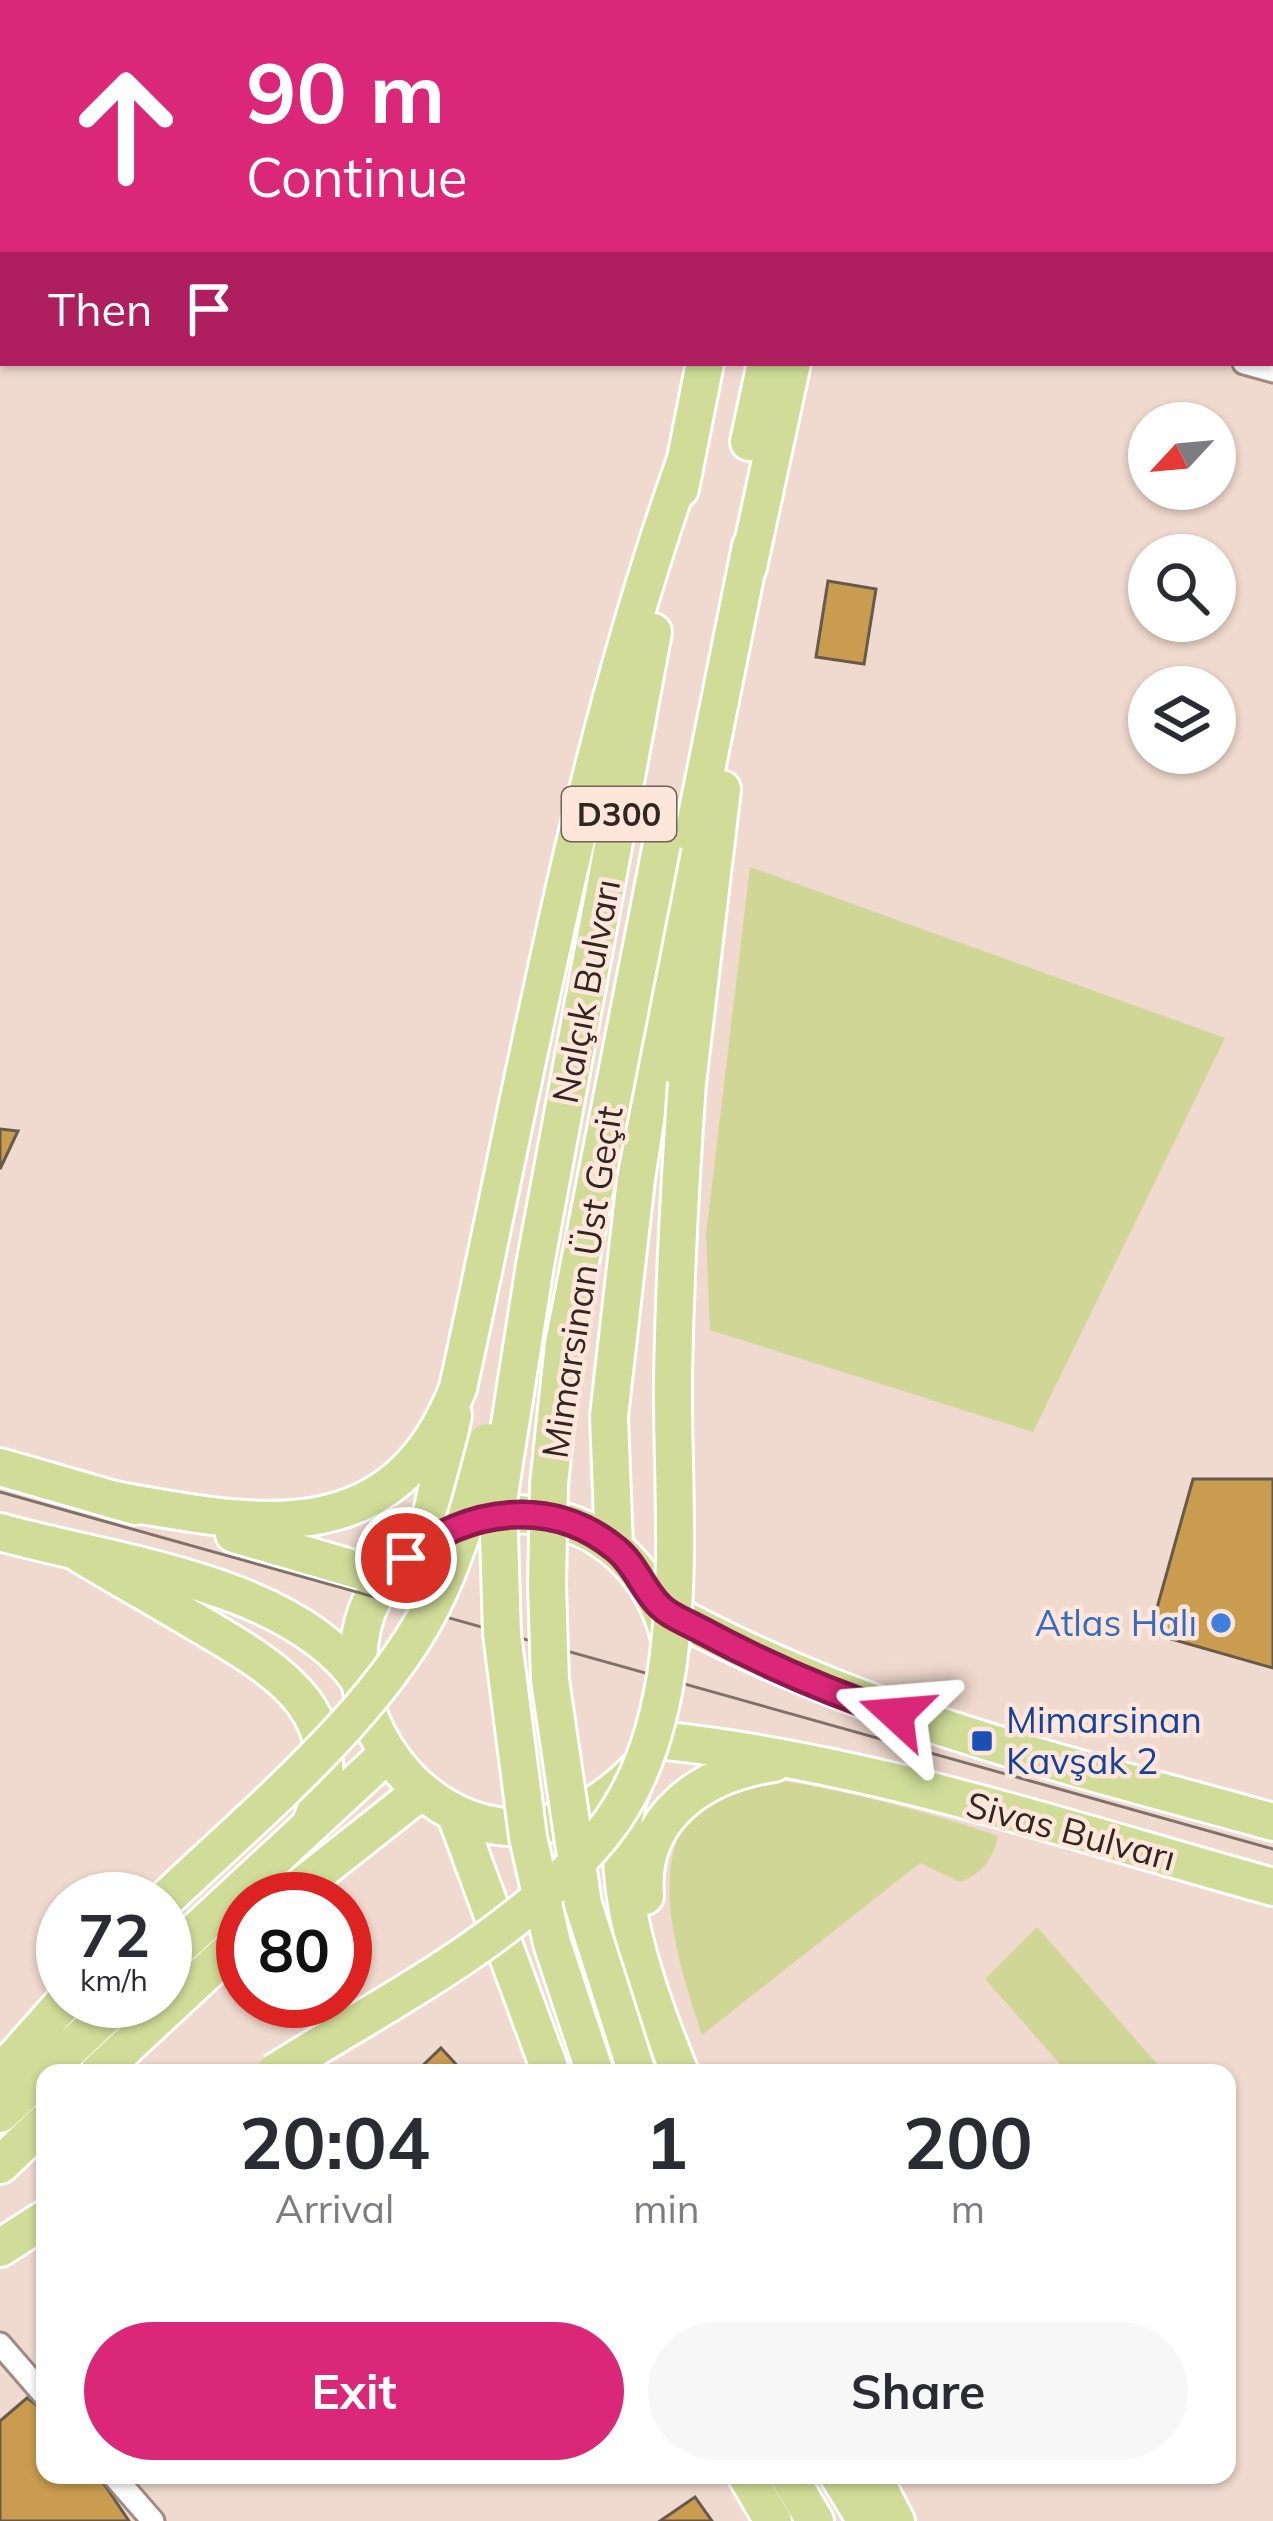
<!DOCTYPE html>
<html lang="en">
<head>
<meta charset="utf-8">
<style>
  body { margin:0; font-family:Mulish,sans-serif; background:#f7f7f7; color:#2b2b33; height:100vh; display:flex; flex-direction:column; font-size:45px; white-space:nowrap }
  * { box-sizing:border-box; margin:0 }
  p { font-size:39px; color:#7c7c81 }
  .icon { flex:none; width:66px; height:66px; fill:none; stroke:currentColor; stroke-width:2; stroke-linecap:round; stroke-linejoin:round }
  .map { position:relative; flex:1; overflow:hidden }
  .panel { position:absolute; left:36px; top:2064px; width:1200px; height:420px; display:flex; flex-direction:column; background:#fff; border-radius:24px; box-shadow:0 3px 9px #0004 }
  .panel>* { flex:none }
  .banner { position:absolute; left:0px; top:0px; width:1275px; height:366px; box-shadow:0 3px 9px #0004; background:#db2777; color:#fff; overflow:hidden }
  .needle { width:78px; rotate:244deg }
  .fabs { position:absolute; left:1128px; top:402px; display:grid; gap:24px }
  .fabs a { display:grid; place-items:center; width:108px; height:108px; border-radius:50%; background:#fff; box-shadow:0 3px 9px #0004; font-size:60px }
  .speed { position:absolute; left:36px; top:1872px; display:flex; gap:24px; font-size:60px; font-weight:700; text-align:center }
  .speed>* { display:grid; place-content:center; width:156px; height:156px; border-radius:50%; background:#fff; box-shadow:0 3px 9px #0004; line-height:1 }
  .speed small { font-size:30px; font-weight:400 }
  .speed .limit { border:18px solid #d22; background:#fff; color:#111 }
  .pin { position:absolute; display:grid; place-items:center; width:102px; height:102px; color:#fff; margin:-51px; border:6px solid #fff; border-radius:50%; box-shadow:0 3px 12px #0007 }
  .me { position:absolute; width:132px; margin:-66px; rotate:289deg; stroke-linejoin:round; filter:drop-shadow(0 0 9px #0008) }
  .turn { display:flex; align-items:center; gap:42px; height:252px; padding:0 48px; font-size:54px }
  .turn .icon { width:156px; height:156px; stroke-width:2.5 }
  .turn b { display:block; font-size:84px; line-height:102px }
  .then { display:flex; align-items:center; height:114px; padding:0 48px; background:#0003; gap:24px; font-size:45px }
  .eta { display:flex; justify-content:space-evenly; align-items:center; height:204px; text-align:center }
  .eta b { font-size:72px; font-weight:700; line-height:84px }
  .cta { display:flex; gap:24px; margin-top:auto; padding:24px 48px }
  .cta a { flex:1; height:138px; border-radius:72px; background:#db2777; color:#fff; font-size:48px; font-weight:700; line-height:138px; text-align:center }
  .cta a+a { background:#f7f7f7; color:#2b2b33 }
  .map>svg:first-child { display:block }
  .green { fill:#d0d696 }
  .building { fill:#c99c4f; stroke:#665b4a; stroke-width:3 }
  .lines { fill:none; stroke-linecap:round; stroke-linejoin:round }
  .minor-casing { stroke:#a08a81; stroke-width:27 }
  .tertiary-casing { stroke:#a08a81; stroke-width:33 }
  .trunk-casing { stroke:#fff; stroke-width:42 }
  .minor { stroke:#fff; stroke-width:21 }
  .tertiary { stroke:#fff; stroke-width:27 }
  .trunk { stroke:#d0dc98; stroke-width:36 }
  .tram { stroke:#80716a; stroke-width:3 }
  .trunk-bridge-casing { stroke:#fff; stroke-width:42; stroke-linecap:butt }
  .trunk-bridge { stroke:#d0dc98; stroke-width:36 }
  .route-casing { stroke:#8e194d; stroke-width:30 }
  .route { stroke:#db2777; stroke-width:21 }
  .shop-dot { fill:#3f7fe0; stroke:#fee6db; stroke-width:4.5 }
  .transit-dot { fill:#1a4fb4; stroke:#fee6db; stroke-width:4.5 }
  .labels { text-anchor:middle; stroke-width:9; stroke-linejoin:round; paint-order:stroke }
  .shield { fill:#fee6db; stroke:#6e605a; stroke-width:3 }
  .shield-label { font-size:33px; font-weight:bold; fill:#302723 }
  .street-label { font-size:36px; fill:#302723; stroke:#fee6db }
  .shop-label { font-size:36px; fill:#366cbe; stroke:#fee6db; text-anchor:end }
  .transit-label { font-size:36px; fill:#164399; stroke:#fee6db; text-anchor:start }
</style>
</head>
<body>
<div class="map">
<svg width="1273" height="2521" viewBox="0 0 1273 2521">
  <rect width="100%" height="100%" fill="#f0d9ce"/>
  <!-- green -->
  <g class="green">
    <path d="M0,0h99l-96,3v195z"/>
    <path d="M750,867l475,171 -192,394 -323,-102 -4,-95z"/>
    <path d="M771,1779c78,12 152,31 227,57 -5,23 -16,38 -38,46l-40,-19 -218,172c-22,-68 -64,-186 7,-237 16,-11 44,-14 62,-19z"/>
    <path d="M1037,1927l128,146h-97l-83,-94z"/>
  </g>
  <!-- building -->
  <g class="building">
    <path d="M828,581l48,8 -12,75 -48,-7z"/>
    <path d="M0,1129l18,2 -18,38z"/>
    <path d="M1193,1479h80v189l-123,-35z"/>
    <path d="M441,2048l23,25h-49z"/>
    <path d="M27,2398l18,13v64h53l31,46h-129v-100z"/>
    <path d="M695,2497l17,24h-52z"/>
  </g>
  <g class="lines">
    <defs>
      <g id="minor">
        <path d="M124,0l11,3"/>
        <path d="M237,3v-3"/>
        <path d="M643,3l1,-3"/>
        <path d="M701,3l1,-3"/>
        <path d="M0,252l3,1"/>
        <path d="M0,326l3,-9"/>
        <path d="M1244,363l29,8"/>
        <path d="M0,2344l45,52"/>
        <path d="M113,2475l40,46"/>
      </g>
      <g id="tertiary">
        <path d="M1035,0l10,3"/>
        <path d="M1183,0l9,3"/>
        <path d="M904,3l4,-3"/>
        <path d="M1272,29l1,1"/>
        <path d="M1272,75l1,1"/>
      </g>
      <g id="trunk">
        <path d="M777,3v-3"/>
        <path d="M839,3l1,-3"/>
        <path d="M749,442l17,-79"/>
        <path d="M680,489l25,-126"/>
        <path d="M748,567l44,-204"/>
        <path d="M687,1083l35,-294"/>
        <path d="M535,1265l118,-633"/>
        <path d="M0,1467l135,39"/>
        <path d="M114,1500c140,25 279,56 344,-112 68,-308 120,-625 226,-923"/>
        <path d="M0,1532c110,31 292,50 360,149"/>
        <path d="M234,1534l154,45"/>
        <path d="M426,1541l27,-126"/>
        <path d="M614,1547l-5,-131 27,-237 39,-254 76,-379"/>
        <path d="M80,1554c40,24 81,47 121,71 83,48 155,92 109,200"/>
        <path d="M660,1607c198,109 397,155 613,215"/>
        <path d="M657,1740c210,21 413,91 616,147"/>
        <path d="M637,1770c-182,186 -399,-130 -198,-236 39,-20 80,-26 123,-13 58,17 98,66 109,124"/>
        <path d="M632,1787c-31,82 16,208 48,286"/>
        <path d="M456,1815l95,258"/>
        <path d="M645,1896c-7,-80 58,-123 129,-133"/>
        <path d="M285,1899l134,-106"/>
        <path d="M165,1960l220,-204"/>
        <path d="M98,2073l145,-135"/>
        <path d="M0,2074l65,-73"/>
        <path d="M0,2114l121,-113"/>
        <path d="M0,2165l45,-43"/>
        <path d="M0,2248l45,-29"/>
        <path d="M746,2475l27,46"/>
        <path d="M788,2475l27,46"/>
        <path d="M838,2475l28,46"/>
        <path d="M872,2475l24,46"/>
      </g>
    </defs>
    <!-- minor casing -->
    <use href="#minor" class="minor-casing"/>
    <!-- tertiary casing -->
    <use href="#tertiary" class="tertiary-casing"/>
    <!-- trunk casing -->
    <use href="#trunk" class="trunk-casing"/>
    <!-- minor -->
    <use href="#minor" class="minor"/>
    <!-- tertiary -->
    <use href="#tertiary" class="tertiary"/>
    <!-- trunk -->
    <use href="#trunk" class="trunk"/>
    <!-- tram -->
    <path class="tram" d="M0,1492l1273,357"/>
    <defs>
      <g id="trunk-bridge">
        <path d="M535,1265l-37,236 4,133 26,203 24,106 43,130"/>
        <path d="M165,1900c91,-87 222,-193 274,-309 22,-48 35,-99 48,-149"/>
        <path d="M274,2073c112,-71 244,-135 329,-240 95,-118 68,-317 70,-459 2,-97 7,-194 14,-291"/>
        <path d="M637,2073l-54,-169 -33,-224 -3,-95 2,-101 15,-140 98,-500"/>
      </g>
    </defs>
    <!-- trunk-bridge casing -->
    <use href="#trunk-bridge" class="trunk-bridge-casing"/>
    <!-- trunk-bridge -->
    <use href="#trunk-bridge" class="trunk-bridge"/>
  </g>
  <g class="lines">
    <defs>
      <path id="route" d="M406,1558c61,-50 146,-62 210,-9 20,16 28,43 45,58 10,10 28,16 40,23 63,34 127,62 195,84"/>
    </defs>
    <!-- route casing -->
    <use href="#route" class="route-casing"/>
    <!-- route -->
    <use href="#route" class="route"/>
  </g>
  <!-- markers -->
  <circle class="shop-dot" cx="1221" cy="1623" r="12"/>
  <rect class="transit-dot" x="970" y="1729" width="24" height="24" rx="6"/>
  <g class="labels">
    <!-- shield labels -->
    <rect class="shield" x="562" y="787" width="114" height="54" rx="9"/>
    <g class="shield-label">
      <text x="619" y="826">D300</text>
    </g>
    <!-- street labels -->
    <g class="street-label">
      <text transform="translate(586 991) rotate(-79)" y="13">Nalçık Bulvarı</text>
      <text transform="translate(582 1282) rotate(-81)" y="13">Mimarsinan Üst Geçit</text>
      <text transform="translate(1071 1831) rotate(15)" y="13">Sivas Bulvarı</text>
    </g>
    <!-- shop labels -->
    <g class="shop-label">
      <text x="1197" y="1636">Atlas Halı</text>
    </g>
    <!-- transit labels -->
    <g class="transit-label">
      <text x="1006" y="1733">Mimarsinan<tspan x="1006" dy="41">Kavşak 2</tspan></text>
    </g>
  </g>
</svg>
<div class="fabs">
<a><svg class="needle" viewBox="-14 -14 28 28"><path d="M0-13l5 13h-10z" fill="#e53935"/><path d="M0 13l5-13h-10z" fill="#7c7c81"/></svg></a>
<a><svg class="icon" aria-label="search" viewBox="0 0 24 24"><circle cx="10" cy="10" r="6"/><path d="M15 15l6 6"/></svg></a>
<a><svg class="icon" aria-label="layers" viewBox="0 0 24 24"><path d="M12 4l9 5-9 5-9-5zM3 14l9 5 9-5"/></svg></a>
</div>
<div class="speed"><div>72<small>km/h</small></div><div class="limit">80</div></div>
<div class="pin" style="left:406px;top:1558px;background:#d93025"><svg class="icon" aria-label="arrive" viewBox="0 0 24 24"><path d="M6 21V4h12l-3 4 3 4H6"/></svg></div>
<svg class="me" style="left:896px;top:1714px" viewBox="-20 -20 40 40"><path d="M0-17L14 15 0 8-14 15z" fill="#db2777" stroke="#fff" stroke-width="4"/></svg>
<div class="banner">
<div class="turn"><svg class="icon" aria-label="ahead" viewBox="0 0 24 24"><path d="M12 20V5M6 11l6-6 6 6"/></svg><div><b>90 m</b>Continue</div></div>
<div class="then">Then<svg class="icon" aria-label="arrive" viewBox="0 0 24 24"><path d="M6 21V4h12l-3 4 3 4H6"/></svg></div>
</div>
<section class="panel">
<div class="eta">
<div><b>20:04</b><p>Arrival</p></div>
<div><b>1</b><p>min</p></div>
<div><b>200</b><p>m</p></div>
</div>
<div class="cta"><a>Exit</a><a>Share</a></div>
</section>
</div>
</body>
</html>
